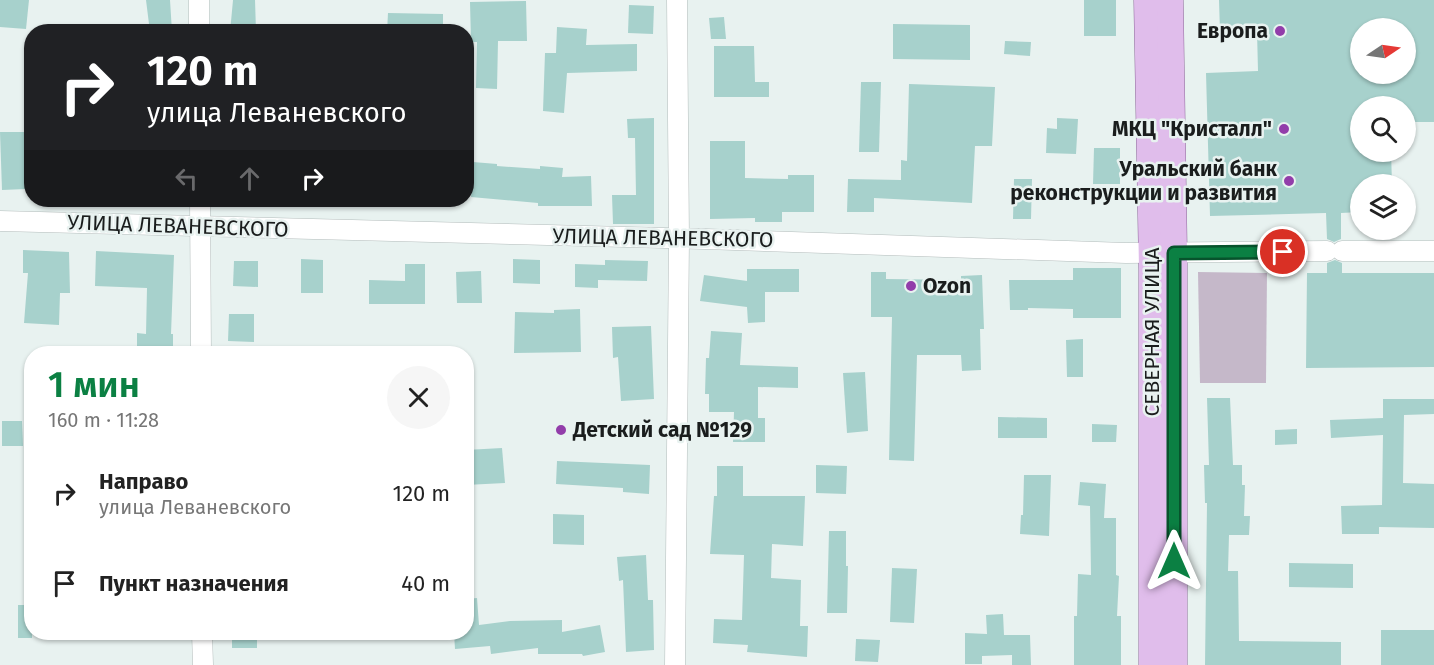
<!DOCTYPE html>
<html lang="ru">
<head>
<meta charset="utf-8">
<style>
  body { margin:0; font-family:"Fira Sans",sans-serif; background:#f6f6f6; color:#222; height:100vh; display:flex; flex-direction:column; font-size:22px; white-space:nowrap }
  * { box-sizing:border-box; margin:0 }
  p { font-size:20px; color:#767676 }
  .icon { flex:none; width:33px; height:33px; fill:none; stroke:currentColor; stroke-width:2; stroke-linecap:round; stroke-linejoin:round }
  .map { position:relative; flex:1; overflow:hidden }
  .side { position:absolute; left:24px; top:346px; width:450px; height:294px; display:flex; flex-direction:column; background:#fff; border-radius:24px; box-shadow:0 2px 4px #0004 }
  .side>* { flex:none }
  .top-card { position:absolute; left:24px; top:24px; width:450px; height:183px; border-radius:24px; box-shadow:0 2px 4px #0004; background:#202124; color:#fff; overflow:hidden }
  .needle { width:39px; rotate:77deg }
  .buttons { position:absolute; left:1350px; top:18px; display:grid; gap:12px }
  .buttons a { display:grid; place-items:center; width:66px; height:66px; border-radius:50%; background:#fff; box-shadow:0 2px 4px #0004; font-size:30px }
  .pin { position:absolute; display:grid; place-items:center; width:51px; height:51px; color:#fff; margin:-26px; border:3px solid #fff; border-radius:50%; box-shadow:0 2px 6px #0007 }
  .me { position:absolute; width:66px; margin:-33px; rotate:0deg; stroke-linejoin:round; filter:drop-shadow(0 0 4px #0008) }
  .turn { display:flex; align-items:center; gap:21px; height:126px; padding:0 24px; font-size:27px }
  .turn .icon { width:78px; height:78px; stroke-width:2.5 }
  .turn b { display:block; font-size:42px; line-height:51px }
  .lanes { display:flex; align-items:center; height:57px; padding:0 24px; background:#0003; justify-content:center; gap:30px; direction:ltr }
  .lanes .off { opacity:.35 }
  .round { display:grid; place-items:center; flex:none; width:63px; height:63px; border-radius:32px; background:#f6f6f6 }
  .headline { display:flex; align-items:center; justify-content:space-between; height:102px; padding:0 24px }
  h1 { font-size:36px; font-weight:600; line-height:45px; color:#0b8043 }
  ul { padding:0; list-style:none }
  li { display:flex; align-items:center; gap:18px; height:90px; padding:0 24px }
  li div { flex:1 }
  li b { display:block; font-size:22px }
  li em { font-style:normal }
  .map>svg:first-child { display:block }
  .green { fill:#c5b8c9 }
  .building { fill:#a7d1cc; fill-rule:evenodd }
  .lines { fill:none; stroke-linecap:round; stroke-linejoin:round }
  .tertiary-casing { stroke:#b4bdbc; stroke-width:21 }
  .primary-casing { stroke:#8d689a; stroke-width:27 }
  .tertiary { stroke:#fff; stroke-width:20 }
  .primary { stroke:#e0bdeb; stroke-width:26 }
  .route-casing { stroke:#07532c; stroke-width:15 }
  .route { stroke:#0b8043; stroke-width:10 }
  .poi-dot { fill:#923daa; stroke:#e8f2f0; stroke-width:2 }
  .labels { text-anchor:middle; stroke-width:5; stroke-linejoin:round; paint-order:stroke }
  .poi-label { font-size:21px; font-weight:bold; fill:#1a1d1d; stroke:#e8f2f0; text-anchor:end }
  .street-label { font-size:21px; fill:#1a1d1d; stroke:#e8f2f0 }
</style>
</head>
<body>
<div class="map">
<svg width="1434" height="665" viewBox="0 0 1434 665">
  <rect width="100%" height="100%" fill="#e8f2f0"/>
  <!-- green -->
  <path class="green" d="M1198,272l69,1 -1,110h-66z"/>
  <!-- building -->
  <g class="building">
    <path d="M0,0h29l-3,29 -26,-2z"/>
    <path d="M146,0h24l2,32h-22z"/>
    <path d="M233,0h22l1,32h-26z"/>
    <rect x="1084" y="0" width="32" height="36"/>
    <path d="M1219,0h215v122h-28v-16h-46v46h31l1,32h-32v28l-19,1v26l-7,3 -7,-3 -1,-26 -116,3 -4,-143 52,-2 -1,-40 -37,1zM1360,28h46v46h-46z"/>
    <path d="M526,1l1,40h-29l-1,48 -21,-1 1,-46h-6l-1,-40z"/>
    <path d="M629,5l25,1 -1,28 -25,-1z"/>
    <path d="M388,13l55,1v18h-56z"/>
    <path d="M724,17l2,22h-15l-2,-21z"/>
    <path d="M893,24l77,1v35l-77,-1z"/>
    <path d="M557,27l30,2 -1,16 51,-1v27l-70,2 -3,40 -21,-2 2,-58h11z"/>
    <path d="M1005,41l26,1 -1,14 -26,-2z"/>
    <path d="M714,46h40l1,36h14v15h-55z"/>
    <path d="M861,82h20l-2,70h-20z"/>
    <path d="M909,84l86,3 -3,59h-17l-3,57 -98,-5v14h-27l1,-33 53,1v-20l6,1z"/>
    <path d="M654,118v106h-41l-1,-29h24l-1,-57h-7l-1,-19z"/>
    <path d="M1057,118l21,1 -2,35 -30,-1 1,-25 10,1z"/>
    <path d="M0,132h24l2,57 -24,1z"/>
    <path d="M710,141h35v37l43,1v-4h26v37h-32v10h-27v-4l-45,1z"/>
    <path d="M1094,148h26v36h-27z"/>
    <path d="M473,162l24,2v2l43,3v-3l23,2 -1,9 29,-1 1,30h-54v-3l-67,-6z"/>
    <path d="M1014,179h18l-1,40h-18z"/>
    <path d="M23,250l46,2 1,41h-10l-1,32 -35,-2 4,-50h-5z"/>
    <path d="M96,251l78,4 -3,79h2v20h-36v-21l9,1 1,-46 -52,-2z"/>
    <path d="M301,259l22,1v33h-22z"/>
    <path d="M513,259l27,1v24l-27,-1z"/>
    <path d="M605,260l43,1 -1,20 -49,-1v8l-23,-1v-23l30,1z"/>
    <path d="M1335,260l7,3v10h92v94l-128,1 1,-95h20v-10z"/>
    <path d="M234,261h24v26l-25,-1z"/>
    <path d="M405,264h20v40h-56v-24l36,1z"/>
    <path d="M1073,268h48v50h-48v-9l-45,-1v2h-18l-1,-30h64z"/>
    <path d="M747,269h52v23h-34v30l-17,1 -1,-16 -47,-6 4,-26 43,6z"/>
    <path d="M481,271l1,32h-25l-1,-31z"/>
    <path d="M871,272h15v7l75,1v-4l21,-1 2,54h-4l1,41 -19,1 -1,-16h-44l-3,106 -25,-1 3,-143h-21z"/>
    <path d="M580,309l1,43 -67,1 1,-41 39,1v-3z"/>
    <path d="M229,314h25v28l-26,-1z"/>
    <path d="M651,326l3,73 -33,2 -3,-44 -5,1 -1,-31z"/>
    <path d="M711,331l31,2 -2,32 58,2v21l-40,-1v31h7v24h-32l1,-30h-25v-18h-4l1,-36h3z"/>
    <path d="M1083,339v38h-16l-1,-37z"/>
    <path d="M865,372l3,59 -21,2 -4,-60z"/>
    <path d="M1207,398h23l3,67h9v20h3l-1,31h6l-1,19h-20l-1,36h10l1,70 102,1v23h-136l2,-162h-2l-1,-38h5z"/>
    <path d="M1383,399h51v15l-30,1 -1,68 31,1v44l-55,-1v7h-37l-1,-28 41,-1 1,-70 -52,3 -1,-18 53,-2z"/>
    <path d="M998,417l49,1v20h-49z"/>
    <path d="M2,421h20l1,25h-21z"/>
    <path d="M1092,424l25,1 -1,17h-24z"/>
    <path d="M1297,429v15l-22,1v-15z"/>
    <path d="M502,448l3,35 -39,2v-35z"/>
    <path d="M557,461l93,4 -1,29 -26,-2v-4l-67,-4z"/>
    <path d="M816,465l31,1 -1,28 -30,-1z"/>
    <path d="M717,466h26v30h62l-2,50 -31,-2 -1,34 30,2 -1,46h8l-1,31 -60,-5 1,-7 -35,-2 1,-24 28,1 2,-65 -34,-1 4,-58h3z"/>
    <path d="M1024,475h27l-2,61 -29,-2 1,-19h2z"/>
    <path d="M1080,482l26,2 -2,34h12v57l3,1 -2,40h4v49h-47v-49h3l1,-42 13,1 -1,-69 -12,-1z"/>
    <path d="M553,514l31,1v30l-31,-1z"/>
    <path d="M829,531h17v35h2l-1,47h-20z"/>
    <path d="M646,555l2,45h5l1,50 -28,2 -3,-72 -4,1 -2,-24z"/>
    <path d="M1289,563l64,1v24l-64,-1z"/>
    <path d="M892,568l25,1 -3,54 -24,-1z"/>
    <path d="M477,598l2,27 31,-4 52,-1v12l38,-7 5,27 -22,4 -1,-2h-44v-6l-47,6 -1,-8 -35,3 -1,-16h12v-34z"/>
    <rect x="18" y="605" width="14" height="33"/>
    <path d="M1003,614l1,21h26l1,30h-19v-10l-30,1v8h-17v-31l22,1 -1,-19z"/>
    <rect x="1381" y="630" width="53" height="35"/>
    <rect x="232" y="633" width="25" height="15"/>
    <path d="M856,639l24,1 -2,22 -23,-1z"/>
  </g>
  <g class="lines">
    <defs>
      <g id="tertiary">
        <path d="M199,0v32"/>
        <path d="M200,200l1,154"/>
        <path d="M0,221l705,18 421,14 201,-2"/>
        <path d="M1342,251h92"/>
        <path d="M202,633l1,32"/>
        <path d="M675,665l4,-427 -2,-238"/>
      </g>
      <g id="primary">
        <path d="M1147,0l5,269v396"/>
        <path d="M1170,0l4,253v412"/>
      </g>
    </defs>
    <!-- tertiary casing -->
    <use href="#tertiary" class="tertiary-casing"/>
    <!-- primary casing -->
    <use href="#primary" class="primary-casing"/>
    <!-- tertiary -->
    <use href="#tertiary" class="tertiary"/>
    <!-- primary -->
    <use href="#primary" class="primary"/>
  </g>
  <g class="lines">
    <defs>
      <path id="route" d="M1174,561v-308l109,-1"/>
    </defs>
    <!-- route casing -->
    <use href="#route" class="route-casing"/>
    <!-- route -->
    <use href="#route" class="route"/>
  </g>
  <!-- markers -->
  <g class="poi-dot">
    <circle cx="1280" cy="31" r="6"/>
    <circle cx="1284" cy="129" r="6"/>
    <circle cx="1289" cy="181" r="6"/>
    <circle cx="911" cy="286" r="6"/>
    <circle cx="561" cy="430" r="6"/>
  </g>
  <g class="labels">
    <!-- poi labels -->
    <g class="poi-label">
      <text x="1268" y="38">Европа</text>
      <text x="1272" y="136">МКЦ "Кристалл"</text>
      <text x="1277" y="176">Уральский банк<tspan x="1277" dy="24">реконструкции и развития</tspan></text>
      <text x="923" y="293" text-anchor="start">Ozon</text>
      <text x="573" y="437" text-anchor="start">Детский сад №129</text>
    </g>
    <!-- street labels -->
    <g class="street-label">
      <text transform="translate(178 226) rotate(2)" y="7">УЛИЦА ЛЕВАНЕВСКОГО</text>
      <text transform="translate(663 238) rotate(1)" y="7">УЛИЦА ЛЕВАНЕВСКОГО</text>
      <text transform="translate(1152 332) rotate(-90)" y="7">СЕВЕРНАЯ УЛИЦА</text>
    </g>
  </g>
</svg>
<div class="buttons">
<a><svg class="needle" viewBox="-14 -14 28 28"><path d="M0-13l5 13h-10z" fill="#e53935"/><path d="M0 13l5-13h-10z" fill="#767676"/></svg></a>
<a><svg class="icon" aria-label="search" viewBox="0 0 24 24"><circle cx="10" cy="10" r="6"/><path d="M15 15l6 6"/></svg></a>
<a><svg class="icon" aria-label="layers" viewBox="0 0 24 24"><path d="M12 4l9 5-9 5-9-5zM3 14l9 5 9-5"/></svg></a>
</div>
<div class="pin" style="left:1283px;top:252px;background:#d93025"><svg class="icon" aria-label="arrive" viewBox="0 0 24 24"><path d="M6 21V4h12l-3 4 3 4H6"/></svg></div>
<svg class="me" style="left:1174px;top:561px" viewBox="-20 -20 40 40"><path d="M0-17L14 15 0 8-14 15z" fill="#0b8043" stroke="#fff" stroke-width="4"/></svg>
<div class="top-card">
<div class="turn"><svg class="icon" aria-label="right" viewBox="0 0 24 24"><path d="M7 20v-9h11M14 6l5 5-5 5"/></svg><div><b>120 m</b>улица Леваневского</div></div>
<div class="lanes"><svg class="icon off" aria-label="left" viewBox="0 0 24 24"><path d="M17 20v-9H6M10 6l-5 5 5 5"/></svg><svg class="icon off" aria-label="ahead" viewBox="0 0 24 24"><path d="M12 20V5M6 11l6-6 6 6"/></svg><svg class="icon" aria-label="right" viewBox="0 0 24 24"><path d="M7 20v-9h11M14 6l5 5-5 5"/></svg></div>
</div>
<section class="side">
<div class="headline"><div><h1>1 мин</h1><p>160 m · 11:28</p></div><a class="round"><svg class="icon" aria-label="close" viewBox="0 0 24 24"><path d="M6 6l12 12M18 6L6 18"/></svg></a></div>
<ul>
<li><svg class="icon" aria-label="right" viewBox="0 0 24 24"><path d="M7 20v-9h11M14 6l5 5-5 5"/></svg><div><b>Направо</b><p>улица Леваневского</p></div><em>120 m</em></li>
<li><svg class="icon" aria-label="arrive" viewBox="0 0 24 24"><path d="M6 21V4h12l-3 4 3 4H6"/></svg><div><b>Пункт назначения</b></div><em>40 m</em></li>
</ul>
</section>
</div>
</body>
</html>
